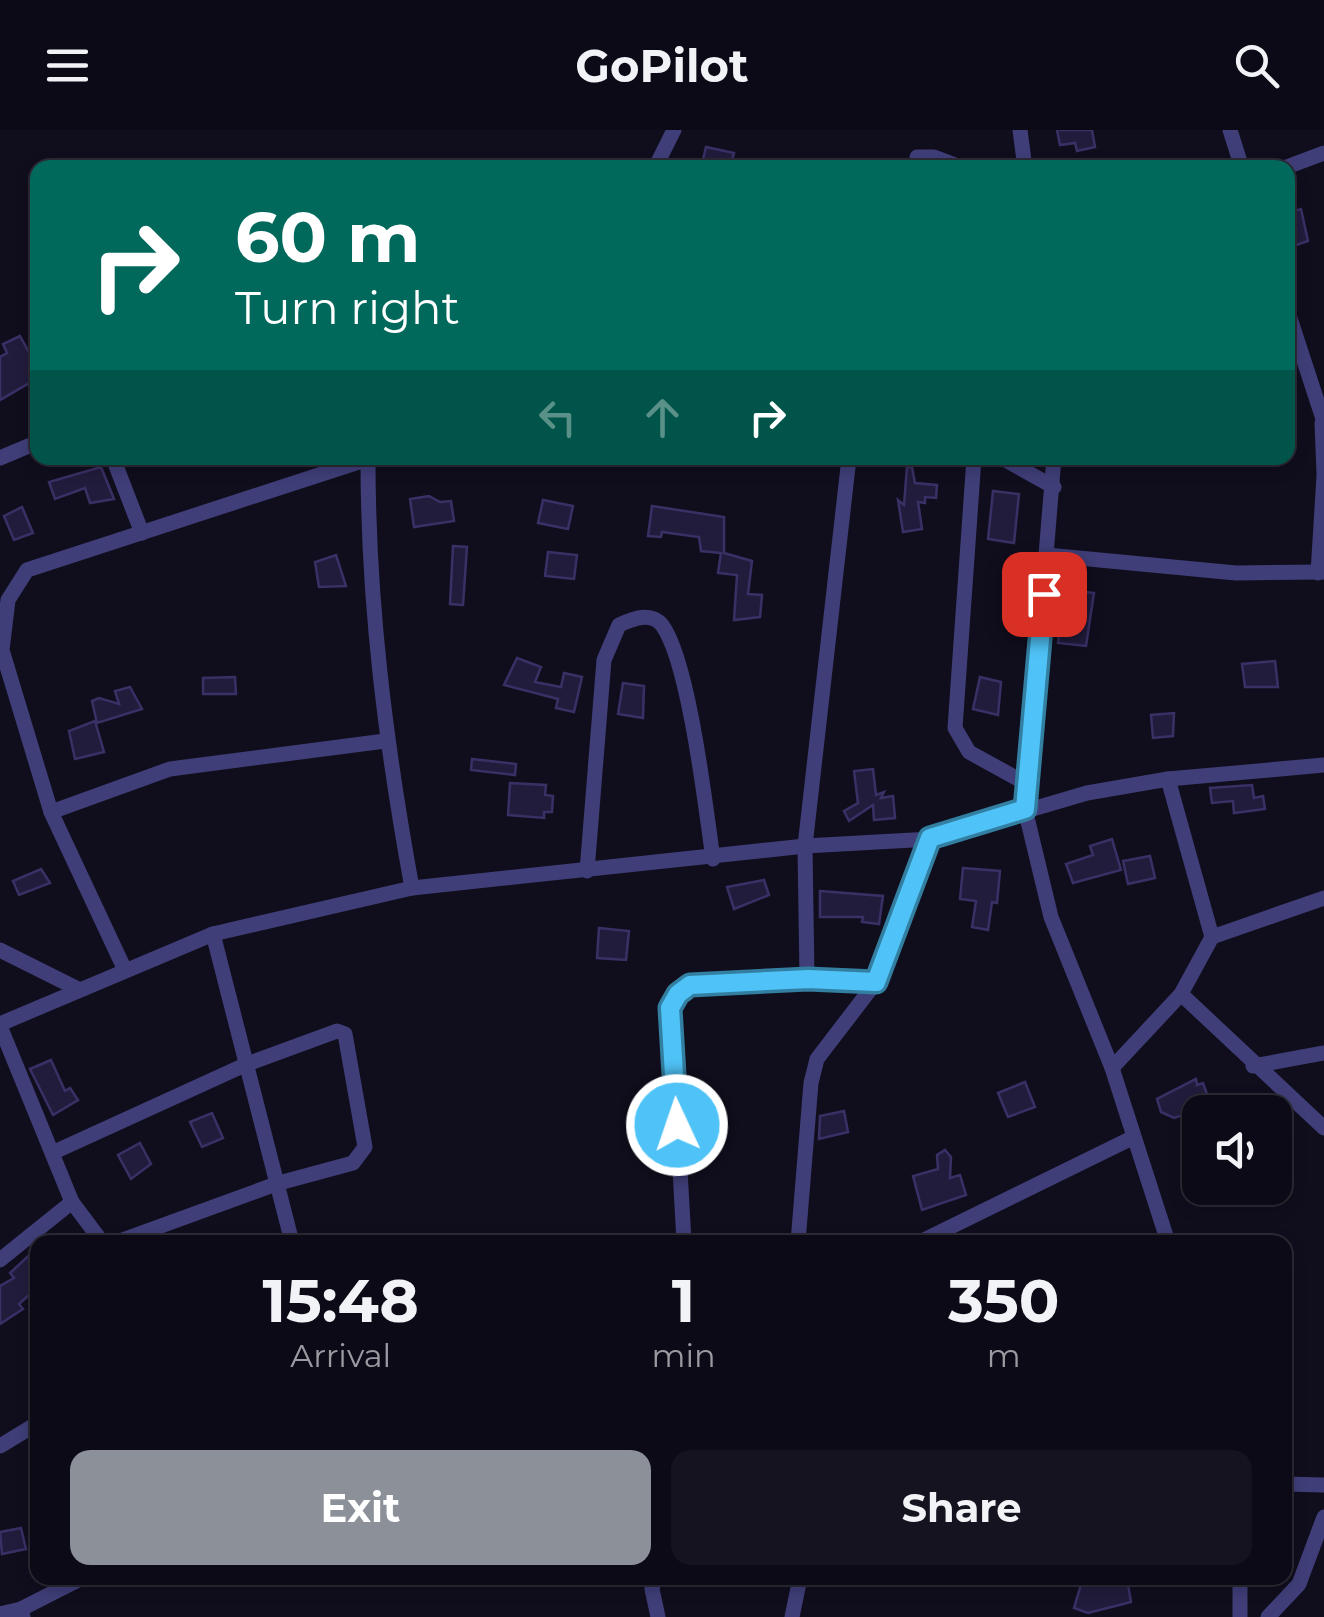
<!DOCTYPE html>
<html lang="en">
<head>
<meta charset="utf-8">
<style>
  body { margin:0; font-family:Montserrat,sans-serif; background:#15131f; color:#f1f3f6; height:100vh; display:flex; flex-direction:column; font-size:38px; white-space:nowrap }
  * { box-sizing:border-box; margin:0 }
  p { font-size:32px; color:#9a9aa1 }
  .icon { flex:none; width:55px; height:55px; fill:none; stroke:currentColor; stroke-width:2; stroke-linecap:round; stroke-linejoin:round }
  .map { position:relative; flex:1; overflow:hidden }
  .details { position:absolute; left:30px; top:1105px; width:1262px; height:350px; display:flex; flex-direction:column; background:#0c0a16; border-radius:20px; box-shadow:0 5px 15px #0003,0 0 0 2px #2c2b35 }
  .details>* { flex:none }
  .banner { position:absolute; left:30px; top:30px; width:1265px; height:305px; border-radius:20px; box-shadow:0 5px 15px #0003,0 0 0 2px #2c2b35; background:#00695c; color:#fff; overflow:hidden }
  .controls { position:absolute; left:1182px; top:965px; display:grid; gap:20px }
  .controls a { display:grid; place-items:center; width:110px; height:110px; border-radius:20px; background:#0c0a16; box-shadow:0 5px 15px #0003,0 0 0 2px #2c2b35; font-size:50px }
  .pin { position:absolute; display:grid; place-items:center; width:85px; height:85px; color:#fff; margin:-42px; border-radius:20px; box-shadow:0 5px 15px #0006 }
  .me { position:absolute; width:110px; margin:-55px; rotate:357deg; stroke-linejoin:round; filter:drop-shadow(0 0 8px #0008) }
  .turn { display:flex; align-items:center; gap:35px; height:210px; padding:0 40px; font-size:45px }
  .turn .icon { width:130px; height:130px; stroke-width:2.5 }
  .turn b { display:block; font-size:70px; line-height:85px }
  .lanes { display:flex; align-items:center; height:95px; padding:0 40px; background:#0003; justify-content:center; gap:50px; direction:ltr }
  .lanes .off { opacity:.35 }
  .eta { display:flex; justify-content:space-evenly; align-items:center; height:170px; text-align:center }
  .eta b { font-size:60px; font-weight:700; line-height:70px }
  .action { display:flex; gap:20px; margin-top:auto; padding:20px 40px }
  .action a { flex:1; height:115px; border-radius:20px; background:#8c9099; color:#fff; font-size:40px; font-weight:700; line-height:115px; text-align:center }
  .action a+a { background:#15131f; color:#f1f3f6 }
  header { display:flex; justify-content:space-between; align-items:center; height:130px; padding:0 40px; background:#0c0a16; font-size:45px; font-weight:700 }
  .map>svg:first-child { display:block }
  .building { fill:#221c3c; stroke:#3a3066; stroke-width:2.5 }
  .lines { fill:none; stroke-linecap:round; stroke-linejoin:round }
  .street { stroke:#3f3e78; stroke-width:15 }
  .route-casing { stroke:#337fa1; stroke-width:25 }
  .route { stroke:#4fc3f7; stroke-width:18 }
</style>
</head>
<body>
<header><svg class="icon" aria-label="menu" viewBox="0 0 24 24"><path d="M4 6h16M4 12h16M4 18h16"/></svg>GoPilot<svg class="icon" aria-label="search" viewBox="0 0 24 24"><circle cx="10" cy="10" r="6"/><path d="M15 15l6 6"/></svg></header>
<div class="map">
<svg width="1324" height="1487" viewBox="0 0 1324 1487">
  <rect width="100%" height="100%" fill="#100e1d"/>
  <!-- building -->
  <g class="building">
    <path d="M1057,0h35l3,17 -18,4 -2,-8 -15,2z"/>
    <path d="M706,17l28,6 -4,15h-29z"/>
    <path d="M1301,79l7,32 -20,7v-35z"/>
    <path d="M20,206l11,20 7,-3v25l-38,22v-43l7,-4 -4,-9z"/>
    <path d="M101,337l13,32 -24,4 -5,-15 -30,11 -6,-17z"/>
    <path d="M907,337h5l3,16 22,2 -1,13 -11,-1v6l-7,-1 4,27 -19,3 -5,-32 6,5z"/>
    <path d="M993,361l26,3 -5,49 -26,-4z"/>
    <path d="M429,366l11,6 11,-1 3,20 -40,6 -4,-28z"/>
    <path d="M543,370l30,6 -5,23 -30,-6z"/>
    <path d="M652,376l72,11v36l28,8 -4,33 14,1 -2,22 -26,3 3,-45 -19,-2 3,-20 -20,-2 -2,-14 -37,-5 -1,5 -13,-1z"/>
    <path d="M22,377l11,26 -19,7 -10,-24z"/>
    <path d="M453,416l14,1 -4,58 -13,-1z"/>
    <path d="M548,422l29,3 -3,24 -29,-3z"/>
    <path d="M336,425l10,31 -27,1 -4,-25z"/>
    <path d="M1070,460l24,3 -8,53 -28,-3 5,-46 5,1z"/>
    <path d="M517,528l24,9 -6,15 26,5 3,-14 18,4 -8,35 -18,-4 2,-9 -54,-14z"/>
    <path d="M1275,531l3,26h-33l-3,-23z"/>
    <path d="M235,547l1,17h-33v-16z"/>
    <path d="M980,547l21,5 -3,33 -25,-6z"/>
    <path d="M623,553l21,3 -1,32 -25,-4z"/>
    <path d="M130,557l12,22 -45,14 -5,-22 7,-3 20,6 -4,-13z"/>
    <path d="M1174,583l-1,23 -20,2 -2,-23z"/>
    <path d="M95,591l9,31 -29,7 -6,-28z"/>
    <path d="M472,629l44,5 -1,11 -44,-5z"/>
    <path d="M873,639l3,26 8,-3 -3,6 12,-2 2,22 -21,2 -1,-15 -24,16 -5,-10 14,-8 -4,-32z"/>
    <path d="M510,653l36,2 -1,10 8,1 -1,16h-8v6l-36,-3z"/>
    <path d="M1252,655l2,13 9,-2 2,13 -31,4 -1,-12 -21,2 -2,-15z"/>
    <path d="M1112,709l9,31 -48,13 -7,-19 27,-9 -3,-9z"/>
    <path d="M1150,726l5,22 -27,6 -5,-23z"/>
    <path d="M963,738l37,3 -3,32 -5,-1 -4,28 -16,-3 4,-26 -16,-2z"/>
    <path d="M41,739l9,14 -31,12 -6,-14z"/>
    <path d="M764,750l5,15 -35,14 -7,-22z"/>
    <path d="M820,761l63,5 -4,28 -17,-2 1,-5h-43z"/>
    <path d="M599,798l30,3 -3,29 -29,-2z"/>
    <path d="M51,930l14,31 5,-3 8,12 -25,15 -23,-46z"/>
    <path d="M1196,949l1,6 6,-2 6,17 -7,2 2,6 -30,10 -13,-6 -4,-13z"/>
    <path d="M1025,952l10,25 -27,10 -10,-24z"/>
    <path d="M844,981l4,21 -29,7 1,-23z"/>
    <path d="M212,983l11,25 -21,9 -12,-25z"/>
    <path d="M140,1013l11,21 -20,15 -13,-24z"/>
    <path d="M945,1020l6,7 -1,21 10,-3 6,20 -44,15 -9,-34 25,-7 -1,-14z"/>
    <path d="M38,1117v40l-19,17 4,5 -23,15v-38l14,-8 -4,-5z"/>
    <path d="M21,1398l5,21 -24,5 -2,-22z"/>
    <path d="M1083,1448h44l4,24 -43,11 -14,-5z"/>
  </g>
  <g class="lines">
    <!-- street -->
    <g class="street">
      <path d="M1020,0l5,38"/>
      <path d="M1230,0l12,38"/>
      <path d="M917,27h17l29,11"/>
      <path d="M655,38l19,-38"/>
      <path d="M1284,38l40,-15"/>
      <path d="M1288,182l36,110"/>
      <path d="M1322,293l2,50"/>
      <path d="M0,328l38,-16"/>
      <path d="M113,328l29,75"/>
      <path d="M974,328l-19,270 14,24 58,32"/>
      <path d="M1002,328l52,29"/>
      <path d="M1054,328l-29,351 26,108 61,151 56,174"/>
      <path d="M368,330c0,146 18,285 44,428"/>
      <path d="M1047,425l189,18 88,-1"/>
      <path d="M1318,443l6,-97"/>
      <path d="M1168,649l44,158 -31,57 143,134"/>
      <path d="M51,682l119,-43 215,-28"/>
      <path d="M587,741l17,-211 15,-35c13,-6 32,-14 43,0 27,36 44,185 51,234"/>
      <path d="M213,804l79,308"/>
      <path d="M1212,807l112,-39"/>
      <path d="M0,820l78,39"/>
      <path d="M124,838l-73,-156 -49,-162 6,-50 19,-30 344,-112"/>
      <path d="M807,849l-2,-133 44,-388"/>
      <path d="M0,894l213,-90 199,-46 393,-42 126,-7 156,-46 81,-14 156,-14"/>
      <path d="M0,896l72,176 30,40"/>
      <path d="M1253,936l71,-13"/>
      <path d="M1112,938l69,-74"/>
      <path d="M52,1023l195,-89 90,-33 8,3 20,113 -12,16 -74,20 -162,59"/>
      <path d="M684,1112l-13,-234 6,-14 14,-9 116,-6 69,3"/>
      <path d="M798,1112l13,-159 6,-24 59,-77 55,-143"/>
      <path d="M920,1112l212,-104"/>
      <path d="M0,1130l72,-58"/>
      <path d="M0,1316l38,-23"/>
      <path d="M1285,1354l39,1"/>
      <path d="M655,1448l-3,11 6,28"/>
      <path d="M1240,1448v39"/>
      <path d="M0,1484l21,-5"/>
      <path d="M23,1487l-2,-8 61,-31"/>
      <path d="M792,1487l8,-39"/>
      <path d="M1268,1487l31,-33 25,-67"/>
    </g>
  </g>
  <g class="lines">
    <defs>
      <path id="route" d="M677,995l-7,-117 8,-14 12,-9 118,-6 68,3 54,-144 95,-29 19,-215"/>
    </defs>
    <!-- route casing -->
    <use href="#route" class="route-casing"/>
    <!-- route -->
    <use href="#route" class="route"/>
  </g>
</svg>
<div class="controls">
<a><svg class="icon" aria-label="sound" viewBox="0 0 24 24"><path d="M4 9h4l5-4v14l-5-4H4zM17 9q2 3 0 6"/></svg></a>
</div>
<div class="pin" style="left:1044px;top:464px;background:#d93025"><svg class="icon" aria-label="arrive" viewBox="0 0 24 24"><path d="M6 21V4h12l-3 4 3 4H6"/></svg></div>
<svg class="me" style="left:677px;top:995px" viewBox="-20 -20 40 40"><circle r="17" fill="#4fc3f7" stroke="#fff" stroke-width="3"/><path d="M0-11L8 9 0 5-8 9z" fill="#fff"/></svg>
<div class="banner">
<div class="turn"><svg class="icon" aria-label="right" viewBox="0 0 24 24"><path d="M7 20v-9h11M14 6l5 5-5 5"/></svg><div><b>60 m</b>Turn right</div></div>
<div class="lanes"><svg class="icon off" aria-label="left" viewBox="0 0 24 24"><path d="M17 20v-9H6M10 6l-5 5 5 5"/></svg><svg class="icon off" aria-label="ahead" viewBox="0 0 24 24"><path d="M12 20V5M6 11l6-6 6 6"/></svg><svg class="icon" aria-label="right" viewBox="0 0 24 24"><path d="M7 20v-9h11M14 6l5 5-5 5"/></svg></div>
</div>
<section class="details">
<div class="eta">
<div><b>15:48</b><p>Arrival</p></div>
<div><b>1</b><p>min</p></div>
<div><b>350</b><p>m</p></div>
</div>
<div class="action"><a>Exit</a><a>Share</a></div>
</section>
</div>
</body>
</html>
